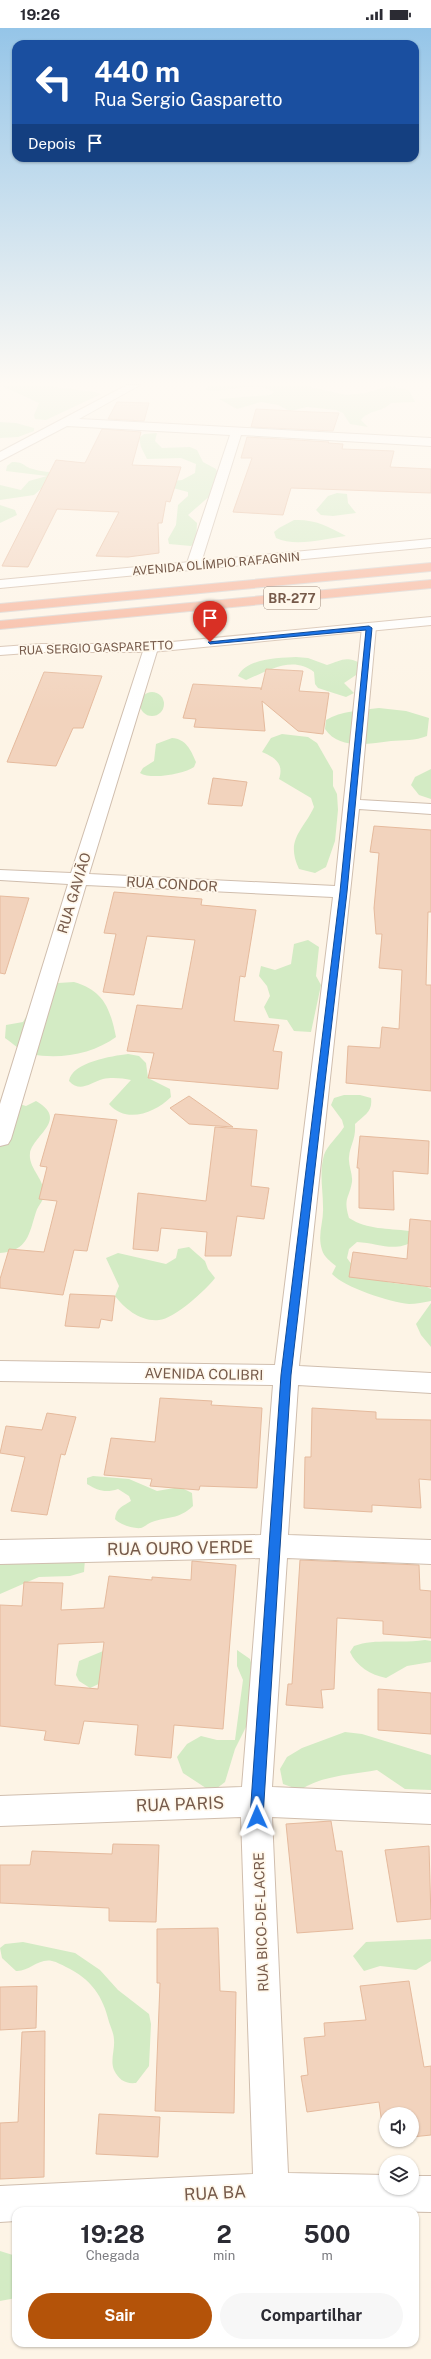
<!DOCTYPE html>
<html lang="pt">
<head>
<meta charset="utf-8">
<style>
  body { margin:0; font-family:"Public Sans",sans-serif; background:#f7f7f7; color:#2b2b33; height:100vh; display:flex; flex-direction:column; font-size:15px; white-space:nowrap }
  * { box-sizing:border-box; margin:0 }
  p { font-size:13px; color:#7c7c81 }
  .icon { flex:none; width:22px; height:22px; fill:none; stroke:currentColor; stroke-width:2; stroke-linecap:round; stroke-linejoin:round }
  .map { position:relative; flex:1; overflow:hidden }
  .side { position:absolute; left:12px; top:2179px; width:407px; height:140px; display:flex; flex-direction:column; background:#fff; border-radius:12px; box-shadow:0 1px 3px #0004 }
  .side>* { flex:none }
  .banner { position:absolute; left:12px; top:12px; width:407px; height:122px; border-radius:12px; box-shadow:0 1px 3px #0004; background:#1a4fa0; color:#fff; overflow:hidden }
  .controls { position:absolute; left:379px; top:2079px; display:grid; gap:8px }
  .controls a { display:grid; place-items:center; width:40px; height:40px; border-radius:50%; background:#fff; box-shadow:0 1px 3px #0004; font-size:20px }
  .pin { position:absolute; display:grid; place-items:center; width:34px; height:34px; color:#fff; margin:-41px -17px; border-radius:50% 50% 50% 0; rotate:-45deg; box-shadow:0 0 4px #0007 }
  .pin .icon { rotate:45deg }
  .me { position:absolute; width:44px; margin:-22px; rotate:359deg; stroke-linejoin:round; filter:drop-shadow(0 0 3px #0008) }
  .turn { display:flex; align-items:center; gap:14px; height:84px; padding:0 16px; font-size:18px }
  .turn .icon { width:52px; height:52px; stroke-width:2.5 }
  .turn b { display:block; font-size:28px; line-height:34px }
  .then { display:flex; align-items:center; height:38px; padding:0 16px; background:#0003; gap:8px; font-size:15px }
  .eta { display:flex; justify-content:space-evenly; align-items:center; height:68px; text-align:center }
  .eta b { font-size:24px; font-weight:700; line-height:28px }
  .cta { display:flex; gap:8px; margin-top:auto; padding:8px 16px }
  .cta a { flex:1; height:46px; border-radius:24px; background:#b45309; color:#fff; font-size:16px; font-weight:700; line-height:46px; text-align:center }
  .cta a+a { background:#f7f7f7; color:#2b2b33 }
  .status { display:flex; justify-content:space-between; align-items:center; height:28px; padding:0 20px; background:#fff; direction:ltr }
  .status svg { height:11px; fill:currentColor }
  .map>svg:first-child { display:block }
  .green { fill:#d3ebc4 }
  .building { fill:#f2d3bd; stroke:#e5ba9d; fill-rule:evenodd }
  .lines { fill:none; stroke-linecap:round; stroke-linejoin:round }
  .street-casing { stroke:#d0beae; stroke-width:2 }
  .secondary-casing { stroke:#d3beac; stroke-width:2 }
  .highway-casing { stroke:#dbd4d0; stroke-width:2 }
  .street { fill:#fff; fill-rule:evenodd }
  .secondary { fill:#fff; fill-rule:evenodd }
  .highway { fill:#f7b59c; fill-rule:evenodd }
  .route { fill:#1a73e8; stroke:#114b97 }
  .labels { text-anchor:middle; stroke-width:3.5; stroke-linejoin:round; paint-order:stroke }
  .far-street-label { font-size:12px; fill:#765a4a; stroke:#fff8ec }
  .shield { fill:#fff8ec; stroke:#9f897b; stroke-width:1 }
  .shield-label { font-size:13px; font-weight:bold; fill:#765a4a }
  .street-label { font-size:14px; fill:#765a4a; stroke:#fff8ec }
  .near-street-label { font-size:17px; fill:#765a4a; stroke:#fff8ec }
</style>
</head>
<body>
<div class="status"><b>19:26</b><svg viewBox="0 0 49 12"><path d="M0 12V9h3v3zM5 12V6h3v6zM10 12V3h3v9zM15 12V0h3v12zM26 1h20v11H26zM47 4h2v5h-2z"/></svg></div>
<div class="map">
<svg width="431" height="2331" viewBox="0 0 431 2331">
  <rect width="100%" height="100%" fill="#fdf4e6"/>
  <!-- green -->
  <g class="green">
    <path d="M0,357h41l54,7 6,2 -55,26 -11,-1 -1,-4 5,-12z"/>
    <path d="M209,357h101l1,2 35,8 19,-2 25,-7 19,4 6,12 -24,1c-8,9 -23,7 -30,17l7,7 -18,-3 -7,-11 -7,-3 -29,-3 -17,4 -12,-6 -17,-3 -24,7 -18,-10 51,-4 4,-3c-20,-13 -46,2 -68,-2z"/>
    <path d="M0,394l16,1 18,5v3l-16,6 -18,1z"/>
    <path d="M157,405l-2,8 7,7 28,-1 7,3 6,12 13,7 3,9 -7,16 -24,21 9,8 -1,19 -5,4 -22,-2 -1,-5 8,-14 2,-20 10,-9v-4l-19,-5 3,-6 10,-1 13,-7 1,-9 -15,-6 -34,1 -6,-12 -2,-9 5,-4z"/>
    <path d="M12,434c14,0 11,5 21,7 8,3 18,3 26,4l-25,22 -34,5v-15l21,5 8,-9 18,-5 -41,-5 1,-5z"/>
    <path d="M337,465l10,1 1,9 8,10 -23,3 -12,-1 -5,-5 12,-14z"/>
    <path d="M0,477l15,5 2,5 -17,8z"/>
    <path d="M294,492c20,-1 34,6 52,16 -21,3 -51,11 -70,2l-2,-6 5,-4z"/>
    <path d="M296,629l12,1 19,7c14,-4 18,-10 35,-1l-3,9 -15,10 10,10 -8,4 -28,-9 -3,-4 -1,-12c-22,-17 -46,-1 -68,8l-8,-4c9,-18 41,-18 58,-19z"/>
    <circle cx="152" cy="676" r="12"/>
    <path d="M379,680l27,3 23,7 -2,18c-12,5 -23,4 -36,5 -22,3 -52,9 -66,-12l1,-9c15,-9 36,-10 53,-12z"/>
    <path d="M282,706l26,3 9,6 16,28v15l4,8 1,16 -3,31 -9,26 -11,6 -16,-4c-14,-30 4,-38 15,-62l-3,-9 -32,-19c5,-15 -3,-21 -17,-27l9,-14z"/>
    <path d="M172,710c14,1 19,12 24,24l-2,5c-10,7 -43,13 -54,6l3,-5 11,-7 2,-17z"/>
    <path d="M431,741v30l-12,-4 -8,-10 4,-8z"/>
    <path d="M308,912l11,7 -3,29 5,9 -10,47 -17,-1 -7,-11 -18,-2 -5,-11 6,-11 -3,-10 -8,-10 2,-10 14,4 16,-6 3,-20z"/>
    <path d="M74,954c30,9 36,26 42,55 -23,17 -57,23 -85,17 -9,-2 -19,-11 -26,-16l1,-13 17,-3 20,-34 15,-5z"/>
    <path d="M128,1026l11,2 7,7 2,15 22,11 1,8c-16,16 -45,27 -62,7l22,-24c-8,-2 -20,-3 -28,-1 -13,4 -23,14 -34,2 3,-19 43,-25 59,-27z"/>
    <path d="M344,1067h16l11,3c2,14 -7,17 -16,26 1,16 -5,21 -6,33 -1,8 4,17 3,25 -3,17 -9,16 -3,36 19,12 38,10 60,13l3,1 2,9c-20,12 -35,2 -57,1l-8,7 -2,9c18,28 51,24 80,29l4,2v12c-7,1 -15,3 -22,3 -19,-2 -64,-16 -77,-30l4,-8c-6,-5 -12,-9 -14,-16 -5,-16 2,-28 1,-43 0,-18 -4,-34 1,-52 4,-11 14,-18 20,-28l-2,-7 -11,-15 3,-7z"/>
    <path d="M36,1073c33,19 -2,33 -6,52 -2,14 13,25 14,39 1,8 -6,13 -8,20 -7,22 -8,39 -36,41v-140l16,-10 10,3z"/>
    <path d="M189,1219l16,14 3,8 7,9c-9,12 -41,41 -56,42 -18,2 -34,-11 -44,-24l4,-10 -13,-28 12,-5 48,11 10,-6 2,-9z"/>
    <path d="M431,1275v44l-10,-12 -5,-11z"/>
    <path d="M93,1448l36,3 28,12 23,-4 12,6 1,13c-15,14 -25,10 -41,16 -4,1 -7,5 -11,6 -8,1 -22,-4 -26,-9 1,-11 8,-13 16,-18l-2,-5 -11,-7c-12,4 -20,2 -31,-5v-6z"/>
    <path d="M85,1531l-1,13 -14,4 -31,1 -39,17v-32z"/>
    <path d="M425,1612l6,1v21l-24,4 -21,12c-15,-3 -30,-12 -36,-26l4,-6c22,-8 47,-2 71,-6z"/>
    <path d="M108,1621l-5,33 -13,6 -11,-7 -3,-6 3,-14z"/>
    <path d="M237,1622l13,9 4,14 -4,46 -15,30 -10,33 -13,10 -29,-19 -6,-16 10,-13 14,-8 16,4h18l8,-60 -6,-14z"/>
    <path d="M345,1704l17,2 69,21v35l-26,-1 -28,-19c-26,5 -54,5 -77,20l-17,-6 -3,-15 7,-12 15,-9z"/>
    <path d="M431,1911v22l-15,9 -36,-4 -16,5 -11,-15 13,-14z"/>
    <path d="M23,1914l52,11 25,17 18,20 31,24 2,10 -2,42 -13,17c-11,1 -17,-3 -22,-13 -4,-10 1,-20 0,-30 0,-6 -3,-12 -5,-18 -6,-26 -18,-43 -43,-55 -4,-2 -9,-5 -14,-6 -14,-3 -23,11 -36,10l-14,-13 -2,-10 5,-4z"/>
    <path d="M0,2223l16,5v42l-16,3z"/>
  </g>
  <!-- building -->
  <g class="building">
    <path d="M117,374l32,1 -5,18 -36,-2z"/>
    <path d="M256,381l56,3 27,1 -6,18 -82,-4z"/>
    <path d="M102,401l39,3 -9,33 49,2 -11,35 -4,-1 -4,22h-4l1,30 -31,4 -32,-1 23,-44 -62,-3 -29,58 -26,-1 54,-106 29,3z"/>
    <path d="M247,409l82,5 -1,1 15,1 -1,5 52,2 -4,16 41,2v24l-140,-5 -8,27 -50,-3 19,-54h-11z"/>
    <path d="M266,641l37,2 -4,20 30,2 -6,41 -25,-3 -36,-30 3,30 -71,-4 2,-8 -13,-1 10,-34 68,4v2z"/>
    <path d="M44,644l58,4 -19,52h-10l-17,38 -49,-4z"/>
    <path d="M213,750l34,4 -5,24 -34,-2z"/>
    <path d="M374,798l57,4v82h-3l-2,73h5v106l-85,-8 2,-37 32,2 2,-21 17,2 3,-59 -23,-2 3,-34h-6l-2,-26 5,-55 -9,-1z"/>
    <path d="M114,864l88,7 -1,6 55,5 -11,67 -5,-1 -6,45 45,4 -6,26 9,1 -4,37 -130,-11 6,-25 -27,-2 10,-46 45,4 13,-69 -48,-4 -13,59 -31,-3 13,-58 -12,-1z"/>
    <path d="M0,868l29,2 -24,76 -5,-1z"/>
    <path d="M189,1068l44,31 -44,-3 -19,-16z"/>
    <path d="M55,1086l62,6 -30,131 -13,-1 -11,45 -63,-7v-9l9,-30 35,3 13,-51 -18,-2 8,-32 -7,-1z"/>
    <path d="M215,1099l42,3 -6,56 18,2 -5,31 -27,-3 -6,40h-26l2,-24 -46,-4 -3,23 -25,-2 5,-56 68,8z"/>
    <path d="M360,1108l69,5 -1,33 -35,-3 1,39 -35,-2v-40h-2z"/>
    <path d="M410,1191l21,2v66l-82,-10 4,-25 54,7z"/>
    <path d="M70,1266l45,2 -3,25 -11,-2 -2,9 -34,-2z"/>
    <path d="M160,1370l52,3 -1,4 51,3 -5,80 -57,-2 -1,4 -49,-4 2,-7 -48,-4 7,-37 44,4z"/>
    <path d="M312,1380l64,4v7l55,1v60l-12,-1 2,29 -49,-3v7l-68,-4 1,-51h6z"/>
    <path d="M47,1385l29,4 -11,38 -4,-1 -14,61 -36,-4 14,-54 -25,-4 6,-27 36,4z"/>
    <path d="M300,1532l119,5 1,25 11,1v47l-48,-4v-13l-46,-3 -3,71 -13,1 2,18 -37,-3 2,-21h4z"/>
    <path d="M192,1533l44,4 -13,164 -49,-4 -3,33 -36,-3 3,-30 -54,-4 -5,23 -35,-4 2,-9 -46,-5v-121l22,1 2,-24 39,1 -2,27 43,-2 5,-32 43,4v-3l39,3zM104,1614l-6,47 -43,-4 3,-41z"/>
    <path d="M378,1661l53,4v41l-53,-4z"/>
    <path d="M331,1793l5,30h6l11,78 -56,4 -11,-109z"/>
    <path d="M113,1816l46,1 -3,77 -47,-1v-13l-109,-5v-38h30l2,-14 80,3z"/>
    <path d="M429,1818l2,73 -34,3 -12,-72z"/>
    <path d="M218,1900l2,63 16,1 -2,121 -79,-2 5,-128h-3v-54z"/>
    <path d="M409,1953l15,86 7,-1v69l-19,2v-23h-26v25h-2l-5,-37 -72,10 -6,-36 7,-1 -4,-37 21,-2 -1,-13 42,-3 -6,-34z"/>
    <path d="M37,1958l-1,42 -36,2v-43z"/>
    <path d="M45,2003l-1,146 -44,2v-56l18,-1 4,-90z"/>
    <path d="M99,2086l61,3 -2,40 -62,-3z"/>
  </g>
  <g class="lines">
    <defs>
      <g id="street">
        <path d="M127,357h13l-61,34 352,19v8l-190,-11 -41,131 -7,4 -7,-4 44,-131 -163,-9 -67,35v-9z"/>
        <path d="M369,595l7,4 -16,173 71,4v10l-72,-5 -60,557 132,7v20l-133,-8 -10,150 143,5v24l-144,-6 -15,229 159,7v30l-159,-7 16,356 98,2v13h26v-12h19v36c-137,-3 -277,-1 -415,-1v10l-16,1v-36l253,-12 -12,-357 -241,9v-30l242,-9 18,-229 -260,6v-24l261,-5 12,-150 -273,-4v-20l275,4 58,-468 -247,-12 -75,254 -3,5 -8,2v-42l68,-220 -68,-4v-10l71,3 73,-225 7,-4 7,4 -69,226 246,12 27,-259z"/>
      </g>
      <g id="secondary">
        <path d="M431,511v8l-431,41v-8z"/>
        <path d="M431,589v8l-280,27h-110l-41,3v-8l41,-3h110z"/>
      </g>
      <g id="highway">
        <path d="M431,535v8l-431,41v-8z"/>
        <path d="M431,552v8l-431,41v-8z"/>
      </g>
    </defs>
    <!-- street casing -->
    <use href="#street" class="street-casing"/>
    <!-- secondary casing -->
    <use href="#secondary" class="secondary-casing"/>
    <!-- highway casing -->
    <use href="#highway" class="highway-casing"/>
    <!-- street -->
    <use href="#street" class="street"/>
    <!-- secondary -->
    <use href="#secondary" class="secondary"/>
    <!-- highway -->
    <use href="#highway" class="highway"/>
  </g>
  <!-- sky -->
  <linearGradient id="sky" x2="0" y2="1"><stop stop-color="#95c5e8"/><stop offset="0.52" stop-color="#fefaf4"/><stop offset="1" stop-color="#fefaf4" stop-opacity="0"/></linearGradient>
  <rect width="431" height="683" fill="url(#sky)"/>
  <!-- route -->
  <path class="route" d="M369,598l3,2 -25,264 -56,483 -28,442 -2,4 -4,2 -5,-2 -2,-4 31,-442 59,-483 26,-262 -156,14 -2,-2z"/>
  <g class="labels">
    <!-- far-street labels -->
    <g class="far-street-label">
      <text transform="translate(216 536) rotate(-5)" y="4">AVENIDA OLÍMPIO RAFAGNIN</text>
      <text transform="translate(96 620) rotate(-2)" y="4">RUA SERGIO GASPARETTO</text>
    </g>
    <!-- shield labels -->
    <rect class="shield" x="264" y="559" width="56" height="22" rx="3"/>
    <g class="shield-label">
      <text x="292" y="575">BR-277</text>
    </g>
    <!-- street labels -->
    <g class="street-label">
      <text transform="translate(172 856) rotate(3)" y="5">RUA CONDOR</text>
      <text transform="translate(74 865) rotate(-73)" y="5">RUA GAVIÃO</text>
      <text transform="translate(204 1346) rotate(1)" y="5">AVENIDA COLIBRI</text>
      <text transform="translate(261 1894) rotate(-92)" y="5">RUA BICO-DE-LACRE</text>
    </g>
    <!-- near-street labels -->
    <g class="near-street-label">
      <text transform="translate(180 1520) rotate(-1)" y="6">RUA OURO VERDE</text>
      <text transform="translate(180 1776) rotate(-2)" y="6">RUA PARIS</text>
      <text transform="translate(215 2165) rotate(-3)" y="6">RUA BA</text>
    </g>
  </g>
</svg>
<div class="controls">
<a><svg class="icon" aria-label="sound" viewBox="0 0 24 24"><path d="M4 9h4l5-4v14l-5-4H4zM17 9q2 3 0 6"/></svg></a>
<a><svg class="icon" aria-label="layers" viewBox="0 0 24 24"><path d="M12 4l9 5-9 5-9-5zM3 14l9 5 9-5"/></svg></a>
</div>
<div class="pin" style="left:210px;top:614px;background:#d93025"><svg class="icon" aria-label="arrive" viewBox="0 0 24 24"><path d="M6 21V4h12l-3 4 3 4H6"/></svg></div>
<svg class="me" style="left:257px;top:1789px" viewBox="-20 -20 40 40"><path d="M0-17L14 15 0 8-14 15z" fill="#1a73e8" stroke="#fff" stroke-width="4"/></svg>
<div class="banner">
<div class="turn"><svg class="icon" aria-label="left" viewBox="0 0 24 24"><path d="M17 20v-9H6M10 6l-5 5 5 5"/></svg><div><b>440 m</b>Rua Sergio Gasparetto</div></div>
<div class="then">Depois<svg class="icon" aria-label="arrive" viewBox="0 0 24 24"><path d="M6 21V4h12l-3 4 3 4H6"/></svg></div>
</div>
<section class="side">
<div class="eta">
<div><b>19:28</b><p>Chegada</p></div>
<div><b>2</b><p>min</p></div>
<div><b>500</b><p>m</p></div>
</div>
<div class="cta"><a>Sair</a><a>Compartilhar</a></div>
</section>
</div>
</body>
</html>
